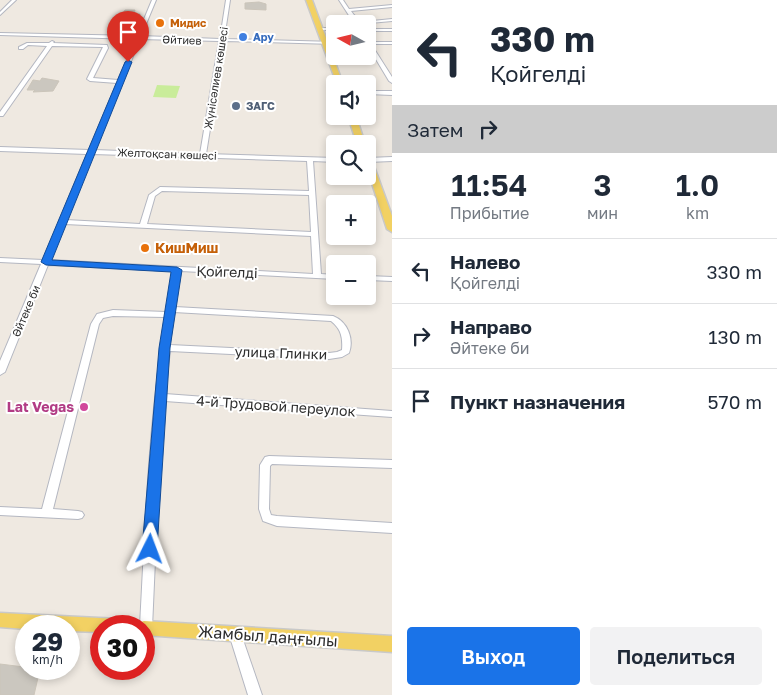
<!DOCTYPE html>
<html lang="ru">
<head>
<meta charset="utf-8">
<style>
  body { margin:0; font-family:"Golos Text",sans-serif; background:#f2f2f3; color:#1f2937; height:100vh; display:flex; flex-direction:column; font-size:19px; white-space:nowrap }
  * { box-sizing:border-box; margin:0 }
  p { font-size:16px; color:#747a83 }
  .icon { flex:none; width:28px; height:28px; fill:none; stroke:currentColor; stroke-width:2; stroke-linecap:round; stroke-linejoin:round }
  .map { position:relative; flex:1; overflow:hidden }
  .panel { display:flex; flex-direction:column; background:#fff; width:385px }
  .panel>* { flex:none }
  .top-card { background:#fff; color:#1f2937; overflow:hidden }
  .needle { width:32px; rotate:278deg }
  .controls { position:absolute; left:326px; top:15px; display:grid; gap:10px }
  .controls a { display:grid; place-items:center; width:50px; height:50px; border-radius:5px; background:#fff; box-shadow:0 2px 8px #0003; font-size:25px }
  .speed { position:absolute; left:15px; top:615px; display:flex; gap:10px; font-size:25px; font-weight:700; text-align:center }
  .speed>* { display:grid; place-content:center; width:65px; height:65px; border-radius:50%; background:#fff; box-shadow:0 2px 8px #0003; line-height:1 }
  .speed small { font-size:12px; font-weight:400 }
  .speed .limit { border:8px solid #d22; background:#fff; color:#111 }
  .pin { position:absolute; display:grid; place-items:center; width:42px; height:42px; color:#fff; margin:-51px -21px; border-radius:50% 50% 50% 0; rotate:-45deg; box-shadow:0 0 5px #0007 }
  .pin .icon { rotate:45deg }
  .me { position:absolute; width:55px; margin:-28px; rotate:3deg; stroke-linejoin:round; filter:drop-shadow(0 0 4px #0008) }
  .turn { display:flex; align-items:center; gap:18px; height:105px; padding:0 15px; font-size:22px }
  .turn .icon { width:65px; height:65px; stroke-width:2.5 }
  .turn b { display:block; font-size:35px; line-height:42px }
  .then { display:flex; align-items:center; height:48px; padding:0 15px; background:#0003; gap:10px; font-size:19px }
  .eta { display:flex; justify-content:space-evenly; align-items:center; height:85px; text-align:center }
  .eta b { font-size:30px; font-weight:600; line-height:35px }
  .action { display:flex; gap:10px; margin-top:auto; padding:10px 15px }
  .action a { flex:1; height:58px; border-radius:5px; background:#1a73e8; color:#fff; font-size:20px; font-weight:600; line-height:58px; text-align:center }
  .action a+a { background:#f2f2f3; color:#1f2937 }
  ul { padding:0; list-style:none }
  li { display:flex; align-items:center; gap:15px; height:65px; padding:0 15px; border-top:1px solid #e0e1e3 }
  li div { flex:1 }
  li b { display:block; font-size:19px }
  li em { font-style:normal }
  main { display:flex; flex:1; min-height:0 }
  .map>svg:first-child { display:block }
  .pitch { fill:#c9ec9a }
  .building { fill:#cbc7bf; stroke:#cbc5ba }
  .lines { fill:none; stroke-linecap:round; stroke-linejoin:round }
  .minor-casing { stroke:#b4b7c1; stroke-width:2 }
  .major-casing { stroke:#c9c9c9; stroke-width:3 }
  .minor { fill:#fff; fill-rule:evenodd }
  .major { fill:#f2d163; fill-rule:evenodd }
  .route { fill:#1a73e8; stroke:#114b97 }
  .food-dot { fill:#e8710a; stroke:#fff; stroke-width:2 }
  .shop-dot { fill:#3f7fe0; stroke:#fff; stroke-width:2 }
  .service-dot { fill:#5c6f8a; stroke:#fff; stroke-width:2 }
  .hotel-dot { fill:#d1479c; stroke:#fff; stroke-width:2 }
  .labels { text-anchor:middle; stroke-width:4; stroke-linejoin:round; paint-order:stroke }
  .far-food-label { font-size:11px; font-weight:bold; fill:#c56008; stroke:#fff; text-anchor:start }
  .far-shop-label { font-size:11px; font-weight:bold; fill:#366cbe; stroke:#fff; text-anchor:start }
  .far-street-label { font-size:11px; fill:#2e2e2e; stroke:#fff }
  .far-service-label { font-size:11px; font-weight:bold; fill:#4e5e75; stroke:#fff; text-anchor:start }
  .food-label { font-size:14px; font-weight:bold; fill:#c56008; stroke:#fff; text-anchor:start }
  .street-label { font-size:14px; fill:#2e2e2e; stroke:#fff }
  .hotel-label { font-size:14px; font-weight:bold; fill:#b23c85; stroke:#fff; text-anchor:end }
  .near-street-label { font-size:16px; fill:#2e2e2e; stroke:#fff }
</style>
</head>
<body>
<main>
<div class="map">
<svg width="392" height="695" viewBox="0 0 392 695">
  <rect width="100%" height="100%" fill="#efe9e1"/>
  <!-- pitch -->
  <path class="pitch" d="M157,85l23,1 -4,12 -23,-1z"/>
  <!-- building -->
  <g class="building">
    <path d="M259,2l7,2v6l-21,-1v-6z"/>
    <path d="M125,10h10l-1,4h6l-4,11 -20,-1z"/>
    <path d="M42,78l17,3 -6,10 -20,1 2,-2h-8l6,-10 7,1z"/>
    <path d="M0,664l40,5 -6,26h-34z"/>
  </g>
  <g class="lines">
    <defs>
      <g id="minor">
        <path d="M12,0h4l-16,15v-3z"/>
        <path d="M152,0h4l-15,36 79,3 6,-39h4l-6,39 111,3v2l-111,-3 -18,113 129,4v4l-22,-1 8,113 14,1v4l-154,-8 -6,36 158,9c15,6 21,23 16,37l-7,4 -13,2 -159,-8 -5,43 227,17v6l-227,-16 -7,92 -6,135 -2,4 -4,2 -2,-1v-7h-4c5,-92 8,-185 21,-276l-1,-2 1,-2 4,-29 -52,-1 -10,2 -4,6 -46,185 25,2 4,1 2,3 -2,3 -4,1 -78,-4v-8l42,2 49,-185 6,-10 16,-4 53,2 7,-41 -125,-6 -43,107 -5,3v-14l41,-97 -41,-2v-4l43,2 44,-106 -87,-3v-4l89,3 28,-67 -27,-2 -3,-2 16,-32 -51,-1 -49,70h-3v-4l47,-66 -19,-1 -5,4h-4v-2l8,-4h22l3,-2 2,1 -1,1 54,2 1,3 -15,30 25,2 18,-41 -136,-4v-2l137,3zM140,39l79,2 -19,113 -105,-4zM93,154l214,7 2,30 -149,-4 -11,8 -9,29 -74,-4zM162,191l147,4 2,37 -164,-8 8,-28zM65,224l246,12 2,38 -263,-14zM174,312l157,9c10,8 12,16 11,29l-5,2 -8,1 -159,-8z"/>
        <path d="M339,0h4l6,9 43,-4v2l-41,4 3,4 8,7 30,-3v2l-33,3 -9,-7z"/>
        <path d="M320,28h15v2h-17z"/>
        <rect x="368" y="29" width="24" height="2"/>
        <path d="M368,42h24v2h-21l21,33v6l-3,-2 -21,-35z"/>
        <path d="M392,91v4l-24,-1v-3z"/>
        <path d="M392,157v4l-24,1v-4z"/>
        <path d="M368,276l24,1v4l-24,-1z"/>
        <path d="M269,456l123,4v8l-120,-4 -2,2 -1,43 2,6 6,1 115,7v10l-115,-7 -14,-5 -4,-12 1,-44 5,-8z"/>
        <path d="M235,628l4,2 2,4 21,61h-14l-19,-61 2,-4z"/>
      </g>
      <g id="major">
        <path d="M306,0h6l31,84h-6z"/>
        <path d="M348,116h8l9,28h-8z"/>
        <path d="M368,159l4,2 20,55v16l-5,-3 -19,-58z"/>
        <path d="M0,613l119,6 6,2 2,5h-26v6l-32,-1v-5h-43v3l-26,-2z"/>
        <path d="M144,621l248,15v16l-248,-17v-9h-7l1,-3z"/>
      </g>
    </defs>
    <!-- minor casing -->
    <use href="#minor" class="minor-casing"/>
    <!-- major casing -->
    <use href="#major" class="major-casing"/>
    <!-- minor -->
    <use href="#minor" class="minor"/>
    <!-- major -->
    <use href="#major" class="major"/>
  </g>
  <!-- route -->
  <path class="route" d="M128,60l4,2 -80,198 125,7 5,3 -12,78 -13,201 -2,4 -5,2 -6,-2 -2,-4 17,-201 12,-76 -125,-7 -5,-3 84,-200z"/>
  <!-- markers -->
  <g class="food-dot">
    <circle cx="160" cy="23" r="5"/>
    <circle cx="145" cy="248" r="5"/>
  </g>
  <circle class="shop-dot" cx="243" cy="37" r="5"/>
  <circle class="service-dot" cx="236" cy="106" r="5"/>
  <circle class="hotel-dot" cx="84" cy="407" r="5"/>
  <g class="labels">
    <!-- far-food labels -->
    <g class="far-food-label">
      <text x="170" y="27">Мидис</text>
    </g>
    <!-- far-shop labels -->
    <g class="far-shop-label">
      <text x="253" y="41">Ару</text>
    </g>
    <!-- far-street labels -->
    <g class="far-street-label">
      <text transform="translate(182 40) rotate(2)" y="4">Әйтиев</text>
      <text transform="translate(216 78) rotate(-81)" y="4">Жүнісәлиев көшесі</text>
      <text transform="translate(167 154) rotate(2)" y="4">Желтоқсан көшесі</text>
      <text transform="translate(26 311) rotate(-67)" y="4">Әйтеке би</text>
    </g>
    <!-- far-service labels -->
    <g class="far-service-label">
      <text x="246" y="110">ЗАГС</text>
    </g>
    <!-- food labels -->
    <g class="food-label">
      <text x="155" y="253">КишМиш</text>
    </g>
    <!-- street labels -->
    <g class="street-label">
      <text transform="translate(227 272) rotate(2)" y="5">Қойгелді</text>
      <text transform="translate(281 353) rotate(2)" y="5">улица Глинки</text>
      <text transform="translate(276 406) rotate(4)" y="5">4-й Трудовой переулок</text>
    </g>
    <!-- hotel labels -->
    <g class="hotel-label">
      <text x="74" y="412">Lat Vegas</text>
    </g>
    <!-- near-street labels -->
    <g class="near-street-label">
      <text transform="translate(268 636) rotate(4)" y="6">Жамбыл даңғылы</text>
    </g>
  </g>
</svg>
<div class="controls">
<a><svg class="needle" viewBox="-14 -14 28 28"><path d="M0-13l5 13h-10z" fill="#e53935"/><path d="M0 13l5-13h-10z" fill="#747a83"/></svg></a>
<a><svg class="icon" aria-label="sound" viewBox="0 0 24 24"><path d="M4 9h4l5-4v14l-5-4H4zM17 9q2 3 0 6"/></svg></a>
<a><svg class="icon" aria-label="search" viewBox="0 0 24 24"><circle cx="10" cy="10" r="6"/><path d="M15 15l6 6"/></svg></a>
<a>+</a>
<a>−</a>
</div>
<div class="speed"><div>29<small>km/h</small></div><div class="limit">30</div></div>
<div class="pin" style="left:128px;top:62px;background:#d93025"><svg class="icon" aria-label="arrive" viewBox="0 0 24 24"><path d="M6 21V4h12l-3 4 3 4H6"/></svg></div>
<svg class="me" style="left:150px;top:549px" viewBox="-20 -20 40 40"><path d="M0-17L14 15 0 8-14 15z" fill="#1a73e8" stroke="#fff" stroke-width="4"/></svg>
</div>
<section class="panel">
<div class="top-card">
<div class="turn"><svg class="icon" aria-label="left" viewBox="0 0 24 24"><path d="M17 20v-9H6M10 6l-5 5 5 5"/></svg><div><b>330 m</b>Қойгелді</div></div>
<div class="then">Затем<svg class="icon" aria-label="right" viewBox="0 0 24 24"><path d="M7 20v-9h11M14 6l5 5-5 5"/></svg></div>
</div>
<div class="eta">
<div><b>11:54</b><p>Прибытие</p></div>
<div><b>3</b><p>мин</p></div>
<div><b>1.0</b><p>km</p></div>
</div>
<ul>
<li><svg class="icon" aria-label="left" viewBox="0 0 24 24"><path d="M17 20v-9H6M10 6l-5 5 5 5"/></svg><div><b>Налево</b><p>Қойгелді</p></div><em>330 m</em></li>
<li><svg class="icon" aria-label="right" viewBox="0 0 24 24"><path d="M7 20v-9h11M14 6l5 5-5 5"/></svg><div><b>Направо</b><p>Әйтеке би</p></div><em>130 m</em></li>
<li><svg class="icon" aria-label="arrive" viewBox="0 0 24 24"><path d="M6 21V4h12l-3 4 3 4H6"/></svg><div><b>Пункт назначения</b></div><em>570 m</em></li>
</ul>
<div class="action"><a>Выход</a><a>Поделиться</a></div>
</section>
</main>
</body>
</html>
